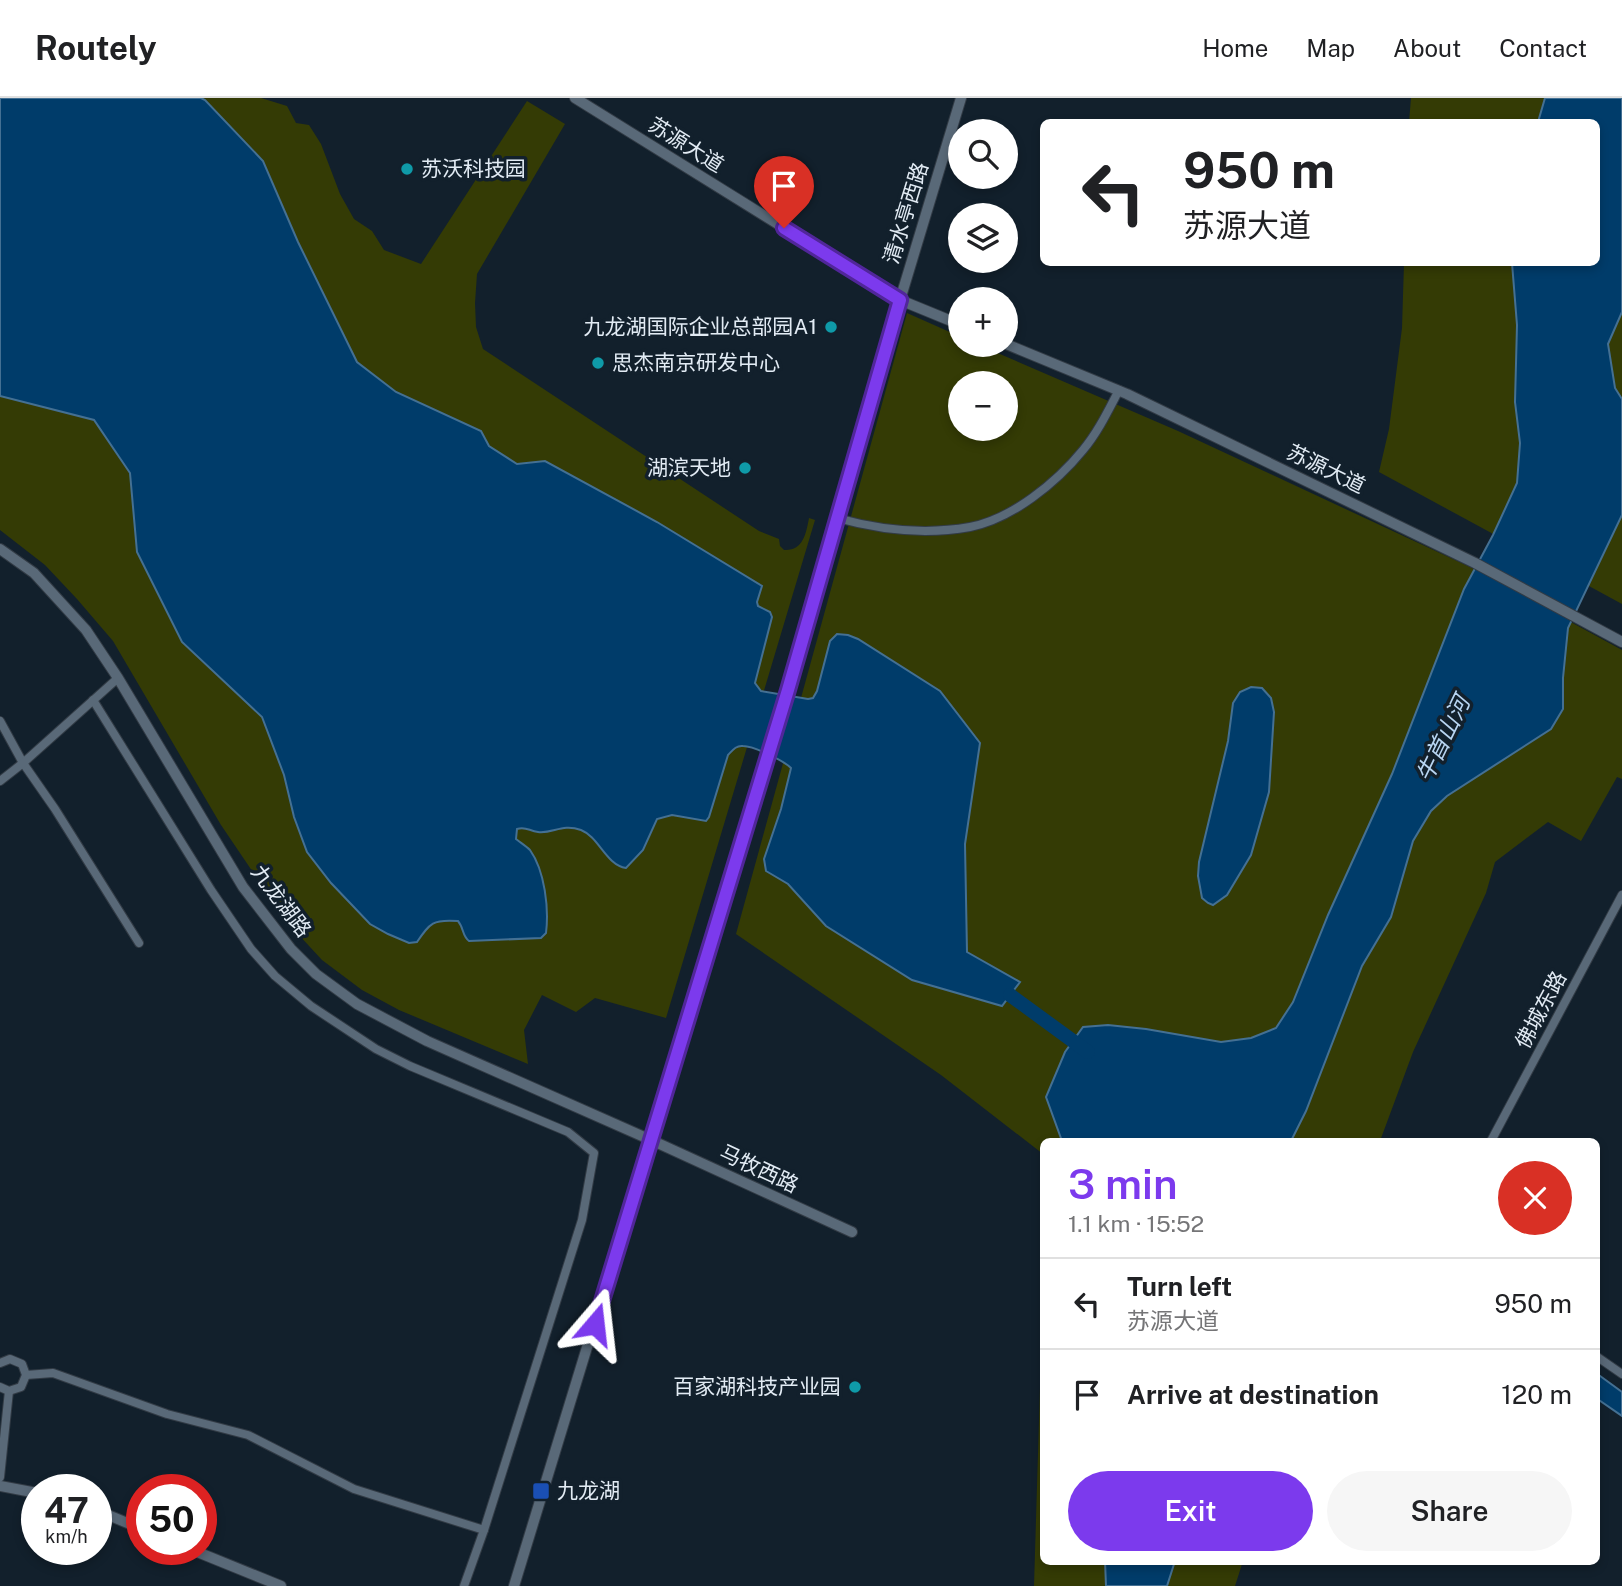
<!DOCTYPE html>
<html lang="en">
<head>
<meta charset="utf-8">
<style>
  body { margin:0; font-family:"Public Sans","Noto Sans SC",sans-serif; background:#f6f6f6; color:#202124; height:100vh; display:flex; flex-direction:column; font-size:26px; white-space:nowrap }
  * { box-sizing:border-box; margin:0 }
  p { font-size:23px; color:#757577 }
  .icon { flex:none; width:38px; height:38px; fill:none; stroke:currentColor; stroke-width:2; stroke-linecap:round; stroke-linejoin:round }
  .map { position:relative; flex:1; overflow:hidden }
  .side { position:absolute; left:1040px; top:1040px; width:560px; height:427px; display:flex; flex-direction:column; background:#fff; border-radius:10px; box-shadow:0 4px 10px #0003 }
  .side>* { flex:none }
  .top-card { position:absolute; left:1040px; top:21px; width:560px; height:147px; border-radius:10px; box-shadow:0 4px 10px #0003; background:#fff; color:#202124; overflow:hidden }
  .buttons { position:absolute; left:948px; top:21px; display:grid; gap:14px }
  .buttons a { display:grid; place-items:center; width:70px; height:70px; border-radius:50%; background:#fff; box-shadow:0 4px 10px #0003; font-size:35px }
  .speed { position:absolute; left:21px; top:1376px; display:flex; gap:14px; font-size:35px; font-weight:700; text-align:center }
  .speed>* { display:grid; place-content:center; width:91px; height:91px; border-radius:50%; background:#fff; box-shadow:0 4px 10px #0003; line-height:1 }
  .speed small { font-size:18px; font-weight:400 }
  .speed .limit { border:10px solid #d22; background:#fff; color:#111 }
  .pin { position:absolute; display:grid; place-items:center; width:60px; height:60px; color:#fff; margin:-72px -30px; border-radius:50% 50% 50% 0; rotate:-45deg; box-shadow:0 0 7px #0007 }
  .pin .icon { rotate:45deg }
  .me { position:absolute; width:77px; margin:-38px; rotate:17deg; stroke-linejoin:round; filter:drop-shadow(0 0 5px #0008) }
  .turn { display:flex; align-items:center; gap:24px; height:147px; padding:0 28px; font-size:32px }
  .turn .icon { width:91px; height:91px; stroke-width:2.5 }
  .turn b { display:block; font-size:49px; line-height:60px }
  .round { display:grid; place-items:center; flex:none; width:74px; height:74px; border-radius:37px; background:#f6f6f6 }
  .head { display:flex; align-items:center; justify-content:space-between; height:119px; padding:0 28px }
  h1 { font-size:42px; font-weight:600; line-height:52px; color:#7c3aed }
  .action { display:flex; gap:14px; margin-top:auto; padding:14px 28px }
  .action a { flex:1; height:80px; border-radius:42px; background:#7c3aed; color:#fff; font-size:28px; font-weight:600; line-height:80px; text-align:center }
  .action a+a { background:#f6f6f6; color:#202124 }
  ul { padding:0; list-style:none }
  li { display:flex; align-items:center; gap:21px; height:91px; padding:0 28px; border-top:2px solid #e0e0e0 }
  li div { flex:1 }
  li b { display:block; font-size:26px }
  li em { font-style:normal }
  header { display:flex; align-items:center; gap:42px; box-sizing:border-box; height:98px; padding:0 35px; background:#fff; border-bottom:2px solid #e0e0e0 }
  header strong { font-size:33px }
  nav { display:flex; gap:38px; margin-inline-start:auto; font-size:24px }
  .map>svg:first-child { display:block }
  .green { fill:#343b05; fill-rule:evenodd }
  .water { fill:#003c6a; stroke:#447093; stroke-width:2 }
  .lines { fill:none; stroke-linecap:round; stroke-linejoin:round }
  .river { stroke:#003c6a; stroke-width:14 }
  .street-casing { stroke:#323b45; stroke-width:10 }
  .secondary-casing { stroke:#323b45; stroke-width:12 }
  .street { stroke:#596978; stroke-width:8 }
  .secondary { stroke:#596978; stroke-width:10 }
  .route-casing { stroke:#51269a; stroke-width:18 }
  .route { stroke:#7c3aed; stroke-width:12 }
  .culture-dot { fill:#0f9aa8; stroke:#12202c; stroke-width:2.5 }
  .transit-dot { fill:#1a4fb4; stroke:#12202c; stroke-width:2.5 }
  .labels { text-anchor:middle; stroke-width:7; stroke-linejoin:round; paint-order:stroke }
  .street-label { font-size:21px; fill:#e2ebf4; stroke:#12202c }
  .poi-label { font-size:21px; fill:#e2ebf4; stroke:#12202c; text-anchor:start }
  .water-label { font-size:23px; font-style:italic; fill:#b8d5f2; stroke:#12202c }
</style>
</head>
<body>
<header>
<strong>Routely</strong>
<nav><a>Home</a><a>Map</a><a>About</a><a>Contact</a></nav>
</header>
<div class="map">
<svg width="1622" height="1488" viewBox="0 0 1622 1488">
  <rect width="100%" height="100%" fill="#12202c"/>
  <!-- green -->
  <g class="green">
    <path d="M0,0h261l26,8 9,17 13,2 12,19 19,50 14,25 18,12 12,19 37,14 106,-163 38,23 -88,150 -2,29 1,24 7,22 276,182 20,8 1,7 4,4c19,1 22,-16 25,-32l6,2 -149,498 -71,-20 -19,14 -34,-17 -18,35 4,34 -129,-54 -37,-20 -40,-30 -36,-39 -65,-96 -108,-184 -36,-42 -32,-34 -45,-35z"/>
    <path d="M1411,0h211v506l-243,-132 10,-43 13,-101 2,-65 192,-1v-140h-187z"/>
    <path d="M907,215l54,24v8h18l199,86 292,136 152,83v129l-5,-2 -36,64 -33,-19 -53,40 -9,31 -73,159 -33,89h-337v13l-102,-79 -205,-141zM961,285h45v46h-45z"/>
    <path d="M1043,1190v273h200l-8,25h-201z"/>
  </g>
  <!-- water -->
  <g class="water">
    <path d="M0,0h201l4,2 58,61 35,81 59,120 39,30 85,39 8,15 28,18 28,-3 112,61 105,64 -5,16 1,4 12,6 2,5 -17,66 6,8 47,8 5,-1 4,-7 13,-50 7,-7 11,1 10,4 82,52 40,52 -15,101 2,108 53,30 -18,24 -90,-26 -86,-54 -38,-42 -22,-13 -2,-12 17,-50 10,-41c-7,-7 -37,-22 -48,-22 -7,-1 -11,5 -15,9l-19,62 -3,4 -34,-6 -15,4 -14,31 -17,18c-20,-3 -27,-31 -45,-38 -19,-7 -28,4 -43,2 -9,-1 -12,-6 -21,-3l-1,10c5,4 10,7 14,11 15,21 19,59 16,83l-5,5 -72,3c-7,-5 -5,-13 -11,-20 -25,-2 -28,2 -41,21l-8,1 -21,-9 -18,-10 -39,-41 -24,-31 -13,-35 -10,-42 -22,-58 -80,-75 -45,-90 -7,-79 -36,-53 -94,-24z"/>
    <path d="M1545,0h77v214l-14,32 7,44 7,11v116l-54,113 -5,50v31l-12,20 -104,67 -16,15 -18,30 -22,76 -29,49 -56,145 -15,30h-229l-16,-44 19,-45 18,-25 25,-2 38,4 75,13 30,-4 25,-10 17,-26 35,-87 64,-141 72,-185 29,-54 24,-52 3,-40 -5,-41 2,-77 -5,-62 84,-1v-140h-58z"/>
    <path d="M1251,589l11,1 9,10 3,14 -5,80 -18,63 -24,40 -14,10 -5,-2 -6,-5 -4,-22 1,-14 29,-121 5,-38 7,-11z"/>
    <path d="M1596,1275l26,19v24l-26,-18z"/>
    <path d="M1105,1463h70l-8,25h-61z"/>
  </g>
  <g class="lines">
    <!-- river -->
    <path class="river" d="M1010,897l78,57"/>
    <defs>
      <g id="street">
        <path d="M837,420c43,12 88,17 133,9 42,-8 87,-45 113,-77 15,-18 25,-39 36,-60"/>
        <path d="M93,602l118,190 40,59 24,27 36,30 65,43 34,17 158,66 26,21 -12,67 -98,310 -20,56"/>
        <path d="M0,623l23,42 32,46 84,134"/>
        <path d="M0,683l23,-18 95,-85"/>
        <path d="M1491,1043l131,-246"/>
        <path d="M1596,1258l26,18"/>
        <path d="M0,1265l10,-4 12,5 4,11 -5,12 -12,4 -9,-4"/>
        <path d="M26,1277l27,-2 114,41 81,21 106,54 130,41"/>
        <path d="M0,1379l9,-86"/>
      </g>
      <g id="secondary">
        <path d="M575,0l325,202 61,25"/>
        <path d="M1006,246l121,50 348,169 147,79"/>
        <path d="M0,451l34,24 52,57 32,48 125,209 48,62 25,25 41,30 70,37 224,99 201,92"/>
        <path d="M0,1388l37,7"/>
        <path d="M96,1412l46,19"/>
        <path d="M190,1451l91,37"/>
        <path d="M514,1488l274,-896 112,-390 61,-202"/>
      </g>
    </defs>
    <!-- street casing -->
    <use href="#street" class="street-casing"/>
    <!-- secondary casing -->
    <use href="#secondary" class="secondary-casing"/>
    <!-- street -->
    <use href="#street" class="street"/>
    <!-- secondary -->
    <use href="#secondary" class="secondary"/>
  </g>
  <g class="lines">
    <defs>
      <path id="route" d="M595,1226l193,-634 112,-390 -116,-72"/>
    </defs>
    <!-- route casing -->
    <use href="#route" class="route-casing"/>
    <!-- route -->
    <use href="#route" class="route"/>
  </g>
  <!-- markers -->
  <g class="culture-dot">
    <circle cx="407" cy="71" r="7"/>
    <circle cx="831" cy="229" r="7"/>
    <circle cx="598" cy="265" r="7"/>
    <circle cx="745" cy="370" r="7"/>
    <circle cx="855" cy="1289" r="7"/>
  </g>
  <rect class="transit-dot" x="532" y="1384" width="18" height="18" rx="3.5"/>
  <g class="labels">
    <!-- street labels -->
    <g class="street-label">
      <text transform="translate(686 47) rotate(32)" y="7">苏源大道</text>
      <text transform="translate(906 115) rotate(-73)" y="7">清水亭西路</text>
      <text transform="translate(1326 371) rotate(26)" y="7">苏源大道</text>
      <text transform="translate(281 803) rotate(53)" y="7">九龙湖路</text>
      <text transform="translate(1541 912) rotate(-62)" y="7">佛城东路</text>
      <text transform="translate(759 1071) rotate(25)" y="7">马牧西路</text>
    </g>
    <!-- poi labels -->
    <g class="poi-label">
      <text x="421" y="78">苏沃科技园</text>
      <text x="817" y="236" text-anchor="end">九龙湖国际企业总部园A1</text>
      <text x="612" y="272">思杰南京研发中心</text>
      <text x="731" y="377" text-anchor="end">湖滨天地</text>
      <text x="841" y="1296" text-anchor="end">百家湖科技产业园</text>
      <text x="557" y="1400">九龙湖</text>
    </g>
    <!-- water labels -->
    <g class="water-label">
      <text transform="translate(1443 641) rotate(-64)" y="8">牛首山河</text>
    </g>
  </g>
</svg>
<div class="buttons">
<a><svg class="icon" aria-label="search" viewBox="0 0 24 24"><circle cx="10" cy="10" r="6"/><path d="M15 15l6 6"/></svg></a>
<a><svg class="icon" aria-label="layers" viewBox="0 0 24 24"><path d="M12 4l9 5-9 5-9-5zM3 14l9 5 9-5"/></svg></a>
<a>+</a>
<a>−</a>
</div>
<div class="speed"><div>47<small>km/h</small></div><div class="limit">50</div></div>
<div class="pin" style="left:784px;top:130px;background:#d93025"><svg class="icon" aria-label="arrive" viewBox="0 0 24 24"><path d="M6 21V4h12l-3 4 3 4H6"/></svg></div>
<svg class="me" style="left:595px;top:1226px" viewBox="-20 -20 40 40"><path d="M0-17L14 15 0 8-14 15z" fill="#7c3aed" stroke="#fff" stroke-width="4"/></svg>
<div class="top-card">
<div class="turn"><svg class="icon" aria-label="left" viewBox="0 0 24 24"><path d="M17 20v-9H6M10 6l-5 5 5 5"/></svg><div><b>950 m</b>苏源大道</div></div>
</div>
<section class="side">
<div class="head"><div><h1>3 min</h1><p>1.1 km · 15:52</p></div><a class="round" style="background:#d93025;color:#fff"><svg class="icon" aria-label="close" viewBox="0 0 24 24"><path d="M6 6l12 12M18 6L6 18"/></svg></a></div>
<ul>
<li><svg class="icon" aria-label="left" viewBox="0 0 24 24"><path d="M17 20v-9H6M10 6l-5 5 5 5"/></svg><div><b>Turn left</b><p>苏源大道</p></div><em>950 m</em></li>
<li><svg class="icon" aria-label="arrive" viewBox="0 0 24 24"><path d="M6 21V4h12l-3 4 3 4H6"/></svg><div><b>Arrive at destination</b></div><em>120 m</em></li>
</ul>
<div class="action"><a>Exit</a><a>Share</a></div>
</section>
</div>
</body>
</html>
